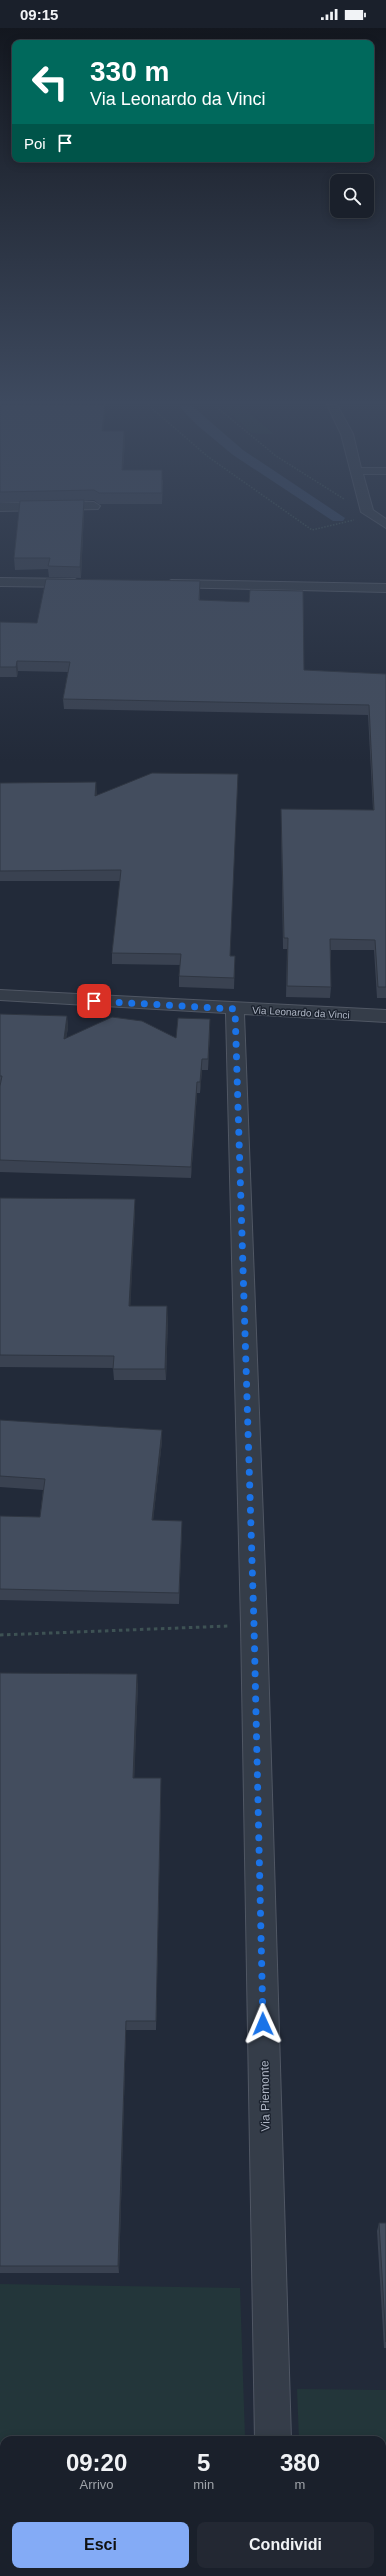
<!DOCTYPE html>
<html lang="it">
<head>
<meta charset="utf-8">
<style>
  body { margin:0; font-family:Arial,sans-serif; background:#232833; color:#f1f3f6; height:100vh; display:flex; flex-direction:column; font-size:15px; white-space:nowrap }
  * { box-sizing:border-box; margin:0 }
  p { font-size:13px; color:#9fa3a9 }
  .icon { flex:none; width:22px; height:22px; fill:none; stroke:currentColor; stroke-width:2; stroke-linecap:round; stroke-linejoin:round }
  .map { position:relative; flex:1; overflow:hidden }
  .side { position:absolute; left:0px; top:2408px; width:386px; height:140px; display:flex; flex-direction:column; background:#1a202b; border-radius:12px 12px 0 0; box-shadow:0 2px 10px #0003,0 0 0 1px #383e47 }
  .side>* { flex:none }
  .banner { position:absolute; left:12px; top:12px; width:362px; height:122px; border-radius:8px; box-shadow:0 2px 10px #0003,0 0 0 1px #383e47; background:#00695c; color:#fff; overflow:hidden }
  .controls { position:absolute; left:330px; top:146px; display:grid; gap:8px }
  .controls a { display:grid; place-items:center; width:44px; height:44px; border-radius:8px; background:#1a202b; box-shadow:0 2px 10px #0003,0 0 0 1px #383e47; font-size:20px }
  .pin { position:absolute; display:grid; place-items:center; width:34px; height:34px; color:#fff; margin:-17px; border-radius:8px; box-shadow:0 2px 6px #0006 }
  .me { position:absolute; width:44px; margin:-22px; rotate:359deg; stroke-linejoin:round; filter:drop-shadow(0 0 3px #0008) }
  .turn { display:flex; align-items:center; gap:14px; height:84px; padding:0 12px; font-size:18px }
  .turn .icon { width:52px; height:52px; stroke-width:2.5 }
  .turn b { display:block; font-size:28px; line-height:34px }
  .then { display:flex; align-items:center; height:38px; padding:0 12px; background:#0003; gap:8px; font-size:15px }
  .eta { display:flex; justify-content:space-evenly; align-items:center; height:68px; text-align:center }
  .eta b { font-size:24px; font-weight:700; line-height:28px }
  .cta { display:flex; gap:8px; margin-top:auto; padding:8px 12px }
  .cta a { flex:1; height:46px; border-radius:8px; background:#84abf6; color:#111; font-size:16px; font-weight:700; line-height:46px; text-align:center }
  .cta a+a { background:#232833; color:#f1f3f6 }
  .status { display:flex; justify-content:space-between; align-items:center; height:28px; padding:0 20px; background:#1a202b; direction:ltr }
  .status svg { height:11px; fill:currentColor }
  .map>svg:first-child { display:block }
  .green { fill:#23363a }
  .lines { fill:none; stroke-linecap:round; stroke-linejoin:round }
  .canal { fill:#354560; fill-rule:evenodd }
  .minor-casing { stroke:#505764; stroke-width:2 }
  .path-far1 { stroke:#3e5254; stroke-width:1.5; stroke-dasharray:1.5 1.5; stroke-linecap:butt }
  .path { stroke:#3e5254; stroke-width:3; stroke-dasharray:3.5 3.5; stroke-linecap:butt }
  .minor { fill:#353d49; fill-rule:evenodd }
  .wall { fill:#3a4251 }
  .shaded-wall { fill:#2f3642 }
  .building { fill:#434d5e; stroke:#2f3642 }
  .route { stroke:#1a73e8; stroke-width:7; stroke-dasharray:0 12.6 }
  .labels { text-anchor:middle; stroke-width:3; stroke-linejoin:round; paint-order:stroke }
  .street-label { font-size:10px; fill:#b0b7c6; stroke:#1b222e }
  .near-street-label { font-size:12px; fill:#b0b7c6; stroke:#1b222e }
</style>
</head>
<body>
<div class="status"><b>09:15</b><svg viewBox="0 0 49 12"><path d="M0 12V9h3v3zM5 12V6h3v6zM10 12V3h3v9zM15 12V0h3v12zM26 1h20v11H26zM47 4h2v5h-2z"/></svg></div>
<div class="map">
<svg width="386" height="2548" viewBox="0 0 386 2548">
  <rect width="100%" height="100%" fill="#222a39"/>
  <!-- green -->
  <g class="green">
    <path d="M221,377h19l34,29 -23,-1z"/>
    <path d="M0,2256l240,4 5,149 -2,3h-239v33h-4z"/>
    <path d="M297,2361l89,1v186h-82v-4h78v-132h-83z"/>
  </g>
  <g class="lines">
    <!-- canal -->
    <path class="canal" d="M178,377h13l52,45 102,68 -2,3h-10l-100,-66 -36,-30z"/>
    <defs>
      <g id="minor">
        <path d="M327,377h10l16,29 8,34h25v6h-23l10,36 13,9v9l-25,-16 -20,-78z"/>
        <path d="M94,474l6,4 -2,3 -98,2v-8z"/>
        <path d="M0,550l75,1 7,4 -7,4 -75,-1z"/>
        <path d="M171,552l215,4v8l-220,-5 -2,-3z"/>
        <path d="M0,962l386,20v12l-142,-8 23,611 24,815h-36l-14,-815 -15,-612 -226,-13z"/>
        <rect x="0" y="2451" width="4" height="36"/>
        <rect x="258" y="2544" width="38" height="4"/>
      </g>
    </defs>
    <!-- minor casing -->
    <use href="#minor" class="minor-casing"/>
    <!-- path-far1 -->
    <g class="path-far1">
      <path d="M148,377l59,51 105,74 42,-10"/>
      <path d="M214,377l62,51 68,43"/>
    </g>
    <!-- path -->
    <path class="path" d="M0,1607l229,-9"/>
    <!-- minor -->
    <use href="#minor" class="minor"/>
  </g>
  <!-- wall -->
  <g class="wall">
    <path d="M0,377h105v8l-2,18h21l1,10 -2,29 40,10 -1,24h-63l-5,-4 -10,1v10l-3,67 -32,-1 -1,-8 -33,1 -1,-12 6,-56 -20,1z"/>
    <path d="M200,553v19l104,70 82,4v324h-9l-3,-48h-43v37l-1,11 -44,-1 1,-48h-4l-2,-130v-10l92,1 -5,-95 -304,-6 -1,-10 5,-27 -50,-1 -1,6h-17v-55l37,1z"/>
    <path d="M0,755l97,10 -1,3 135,160h4l-1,33 -55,-2v-11l1,-11 -68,-1v-11l8,-72h-120z"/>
    <path d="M0,986l67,2 1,12 -2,10h110l34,-8 -2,40h-6l-2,23h-3l-6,85 -191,-6z"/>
    <path d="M0,1170l135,1v11l-5,96 38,12 -2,62h-52l-1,-12 -113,-1z"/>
    <path d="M0,1392l162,21 -9,79 29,1 -3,83 -179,-4v-84l40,1 3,-27 -43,-3z"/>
    <path d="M0,1645l138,11 -4,94 27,10 -5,242h-30l-7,243h-119z"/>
    <path d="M379,2195h7v125h-2l-7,-117z"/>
  </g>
  <!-- shaded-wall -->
  <g class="shaded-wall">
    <path d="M105,377v8l-2,28 -1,-10z"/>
    <path d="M124,403l1,10 -3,39v-10z"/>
    <path d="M84,472v11l-3,67 -1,-11z"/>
    <path d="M17,633l1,10 -1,6 -1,-10z"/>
    <path d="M96,754l1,11 -1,14 -1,-11z"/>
    <path d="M67,988l1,12 -4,23v-12z"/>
    <path d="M210,991v11l-2,40v-11z"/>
    <path d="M202,1031v11l-2,23v-11z"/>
    <path d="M197,1054v11l-6,85v-11z"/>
    <path d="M135,1171v11l-5,107 -1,-11z"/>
    <path d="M167,1278l1,12 -2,62 -1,-11z"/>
    <path d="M162,1402v11l-10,90v-11z"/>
    <path d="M182,1493v11l-3,72v-11z"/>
    <path d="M137,1646l1,10 -4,104 -1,-10z"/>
    <path d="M161,1750v10l-5,242v-9z"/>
    <path d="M126,1993v9l-7,243 -1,-7z"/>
  </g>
  <!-- building -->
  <g class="building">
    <path d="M0,377h105l-3,26h22l-2,39h40v23h-63l-5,-3 -94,2z"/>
    <path d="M84,472l-4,67 -32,-1 2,-8h-36l6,-57z"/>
    <path d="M46,551l154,2 -1,19 50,2 1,-12 53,1 1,79 82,4v313h-8l-3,-47 -45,-1 1,48 -44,-1 1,-48h-4l-3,-129 93,1 -5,-105 -306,-6 7,-37 -53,-1 -1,6h-16v-45l37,1z"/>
    <path d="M152,745l86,1 -8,182h5l-1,22 -55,-2 2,-22 -69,-1 9,-83 -121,1v-88l96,-1 -1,14z"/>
    <path d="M0,986l67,2 -3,23 48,-22 30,4 34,17 2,-20 32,1 -2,40h-6l-2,23h-3l-6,85 -191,-7v-74l2,-10h-2z"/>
    <path d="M0,1170l135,1 -6,107h38l-2,63h-52l1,-13 -114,-1z"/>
    <path d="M0,1392l162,10 -10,90 30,1 -3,72 -179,-4v-73l40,1 5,-38 -45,-3z"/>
    <path d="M0,1645l137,1 -4,104h28l-5,243h-30l-8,245h-118z"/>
    <path d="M379,2195h7v119z"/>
  </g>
  <!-- sky -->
  <linearGradient id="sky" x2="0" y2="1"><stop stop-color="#13171f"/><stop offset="0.51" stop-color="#3e4a5f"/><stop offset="1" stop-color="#3e4a5f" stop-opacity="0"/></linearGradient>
  <rect width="386" height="734" fill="url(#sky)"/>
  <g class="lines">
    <!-- route -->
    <path class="route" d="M94,973l141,8 19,616 9,399"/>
  </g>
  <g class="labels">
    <!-- street labels -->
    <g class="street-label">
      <text transform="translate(301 984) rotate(3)" y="4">Via Leonardo da Vinci</text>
    </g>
    <!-- near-street labels -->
    <g class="near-street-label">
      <text transform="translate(265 2068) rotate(-91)" y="4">Via Piemonte</text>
    </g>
  </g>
</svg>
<div class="controls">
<a><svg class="icon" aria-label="search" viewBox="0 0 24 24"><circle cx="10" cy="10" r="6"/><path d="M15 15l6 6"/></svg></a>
</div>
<div class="pin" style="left:94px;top:973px;background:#d93025"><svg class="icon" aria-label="arrive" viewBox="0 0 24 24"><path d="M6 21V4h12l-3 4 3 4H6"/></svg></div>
<svg class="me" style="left:263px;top:1996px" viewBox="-20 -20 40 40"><path d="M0-17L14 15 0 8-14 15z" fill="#1a73e8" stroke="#fff" stroke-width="4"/></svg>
<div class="banner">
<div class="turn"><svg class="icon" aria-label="left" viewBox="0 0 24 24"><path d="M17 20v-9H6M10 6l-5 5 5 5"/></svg><div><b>330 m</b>Via Leonardo da Vinci</div></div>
<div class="then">Poi<svg class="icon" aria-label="arrive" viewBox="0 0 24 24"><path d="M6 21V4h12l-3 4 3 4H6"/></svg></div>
</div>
<section class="side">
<div class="eta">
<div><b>09:20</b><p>Arrivo</p></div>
<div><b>5</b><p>min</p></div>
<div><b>380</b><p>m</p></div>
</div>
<div class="cta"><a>Esci</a><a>Condividi</a></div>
</section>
</div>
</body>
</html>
